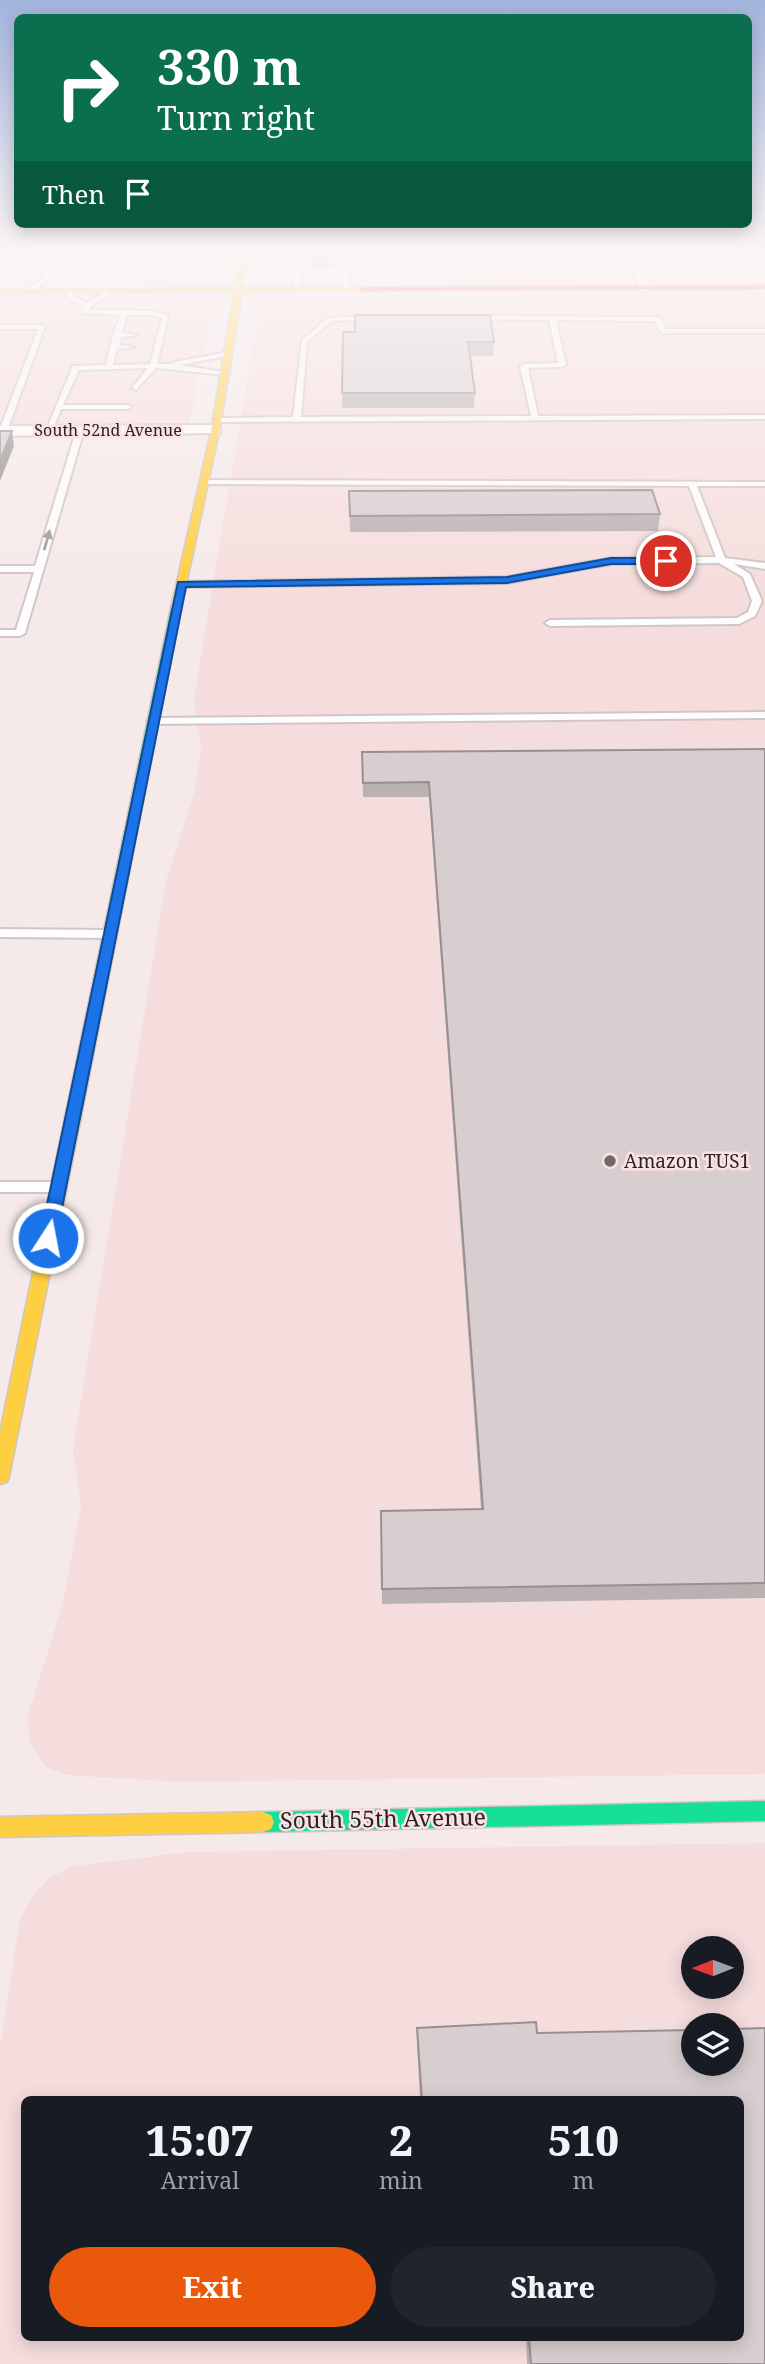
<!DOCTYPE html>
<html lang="en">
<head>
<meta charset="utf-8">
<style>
  body { margin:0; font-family:"Noto Serif",serif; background:#20242c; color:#f1f3f6; height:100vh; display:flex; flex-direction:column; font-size:26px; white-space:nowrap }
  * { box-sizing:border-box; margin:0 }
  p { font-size:23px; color:#9ea1a6 }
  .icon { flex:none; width:38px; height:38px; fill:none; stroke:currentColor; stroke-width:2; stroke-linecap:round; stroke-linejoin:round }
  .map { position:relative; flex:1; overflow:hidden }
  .drawer { position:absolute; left:21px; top:2096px; width:723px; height:245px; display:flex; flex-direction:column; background:#171b24; border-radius:10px; box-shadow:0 4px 18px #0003 }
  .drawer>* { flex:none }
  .hud { position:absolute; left:14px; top:14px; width:738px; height:214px; border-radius:10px; box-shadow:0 4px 18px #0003; background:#0b6e4f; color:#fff; overflow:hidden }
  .needle { width:46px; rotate:269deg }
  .fabs { position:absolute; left:681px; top:1936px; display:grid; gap:14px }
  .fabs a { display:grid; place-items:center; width:63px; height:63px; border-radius:50%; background:#171b24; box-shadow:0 4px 18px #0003; font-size:35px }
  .pin { position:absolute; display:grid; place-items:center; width:60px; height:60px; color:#fff; margin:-30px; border:4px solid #fff; border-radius:50%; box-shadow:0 2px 7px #0007 }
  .me { position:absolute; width:77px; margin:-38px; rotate:11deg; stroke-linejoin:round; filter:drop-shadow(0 0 5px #0008) }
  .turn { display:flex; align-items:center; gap:24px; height:147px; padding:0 28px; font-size:32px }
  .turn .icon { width:91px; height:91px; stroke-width:2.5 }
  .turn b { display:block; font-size:49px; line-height:60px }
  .then { display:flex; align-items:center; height:66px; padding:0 28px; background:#0003; gap:14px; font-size:26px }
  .eta { display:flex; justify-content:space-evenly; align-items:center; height:119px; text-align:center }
  .eta b { font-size:42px; font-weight:800; line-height:49px }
  .primary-button { display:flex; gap:14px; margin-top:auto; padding:14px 28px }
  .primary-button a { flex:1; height:80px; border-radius:42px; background:#ea580c; color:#fff; font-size:28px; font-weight:800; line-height:80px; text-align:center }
  .primary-button a+a { background:#20242c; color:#f1f3f6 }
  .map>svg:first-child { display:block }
  .built { fill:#f6dddd; fill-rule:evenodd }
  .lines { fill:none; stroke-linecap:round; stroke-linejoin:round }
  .lane-casing { stroke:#d1c6c7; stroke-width:4 }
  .street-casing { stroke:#d1c6c7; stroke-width:4 }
  .fast-casing { stroke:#d1c6c7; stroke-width:3 }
  .slow-casing { stroke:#d1c6c7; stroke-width:3 }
  .jam-casing { stroke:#d1c6c7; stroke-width:3 }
  .lane { fill:#fefcfc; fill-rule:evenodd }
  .street { fill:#fefcfc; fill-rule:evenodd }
  .fast { fill:#16e098; fill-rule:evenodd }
  .slow { fill:#ffcf43; fill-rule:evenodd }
  .jam { fill:#f24e42; fill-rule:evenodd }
  .wall { fill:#bab1b2 }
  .shaded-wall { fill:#979091 }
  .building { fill:#d8cecf; stroke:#979091; stroke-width:2 }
  .oneway { fill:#a09a9a }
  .route { fill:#1a73e8; stroke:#114b97; stroke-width:2 }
  .poi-dot { fill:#736868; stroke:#fce3e3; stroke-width:2.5 }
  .labels { text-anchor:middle; stroke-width:5; stroke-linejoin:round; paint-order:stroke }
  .far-street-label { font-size:16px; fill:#2c2223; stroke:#fce3e3 }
  .poi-label { font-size:19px; fill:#2c2223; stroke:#fce3e3; text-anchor:start }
  .near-street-label { font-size:23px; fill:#2c2223; stroke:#fce3e3 }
</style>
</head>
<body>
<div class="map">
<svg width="765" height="2364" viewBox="0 0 765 2364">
  <rect width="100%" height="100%" fill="#f6e9e9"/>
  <!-- built -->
  <g class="built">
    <path d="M765,294v1480l-583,8 -116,-7 -21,-9 -15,-23 -3,-25 36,-115 18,-97 -8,-57 93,-568 28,-87 7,-46 -7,-46 5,-34 61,-362 18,-6 79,-4z"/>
    <path d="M0,299h214l-25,126h-189z"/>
    <path d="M765,1843v521h-765v-317l20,-129 16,-26 16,-16 22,-10 114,-14zM693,1948h39v38h-39zM693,2025h39v38h-39zM24,2100h716v238h-716z"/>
  </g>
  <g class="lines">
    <defs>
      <g id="lane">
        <path d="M56,253h52l-47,2 -7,14 99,-1 4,-15h6l-5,18 -106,2c-5,9 -16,19 -26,19v-2l16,-11z"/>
        <path d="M170,253h30l-27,2z"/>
        <path d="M284,255l17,5v10l40,-1 7,3 2,17 -3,2 -3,-2 -1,-15 -3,-1h-39l-2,17 -3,2 -3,-2 2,-17 -53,1 -3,-2 3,-2h53l1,-8 -12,-3 -42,1 -3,-2z"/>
        <path d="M70,289l3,2 1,6 13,6 21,-13h4v2l-22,15 -1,3 66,1 13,5 -11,48h15l3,-2 54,-10 2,3 -52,10 51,8 -4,2 -70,-7 -20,22 -4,-2 16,-20 -69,2 -16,35h65l4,2 -4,2h-67l-9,22 -7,2 28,-67 33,-1 7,-30 7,-20 -37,-2v-6l-15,-9 -1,-7zM127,315h27l8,3 -12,46 -37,1 4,-16 18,-2 -16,-2 2,-8 17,-2 -16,-2z"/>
        <path d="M373,316l2,3 -43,2 -25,21 -6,75 230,-1 -11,-50 4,-2 34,-1 -9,-43 -78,-1 2,-3 185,1 3,2 4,10h100v4h-103l-3,-2 -4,-10 -99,-1 10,45 -4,2 -34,1 10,48 227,-1v4l-548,3 -4,-2 4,-2 76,-1 9,-77 26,-22z"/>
        <path d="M0,325h42l3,2 -38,104 -4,2 -3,-1v-3l38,-100h-38z"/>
        <path d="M77,428l7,2 -59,203 -5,3h-20v-6h16l18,-58h-34v-6h35z"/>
        <path d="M201,480l564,2v4h-68l28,72 40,5v6l-31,-5 16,10 12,27 -7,15 -16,8 -189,2 -5,-3 5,-3 187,-2 11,-6 4,-11 -9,-24 -24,-14 -108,1 -104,19 -325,4 -4,-3 1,-2 328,-5 104,-19 105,-1 -27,-71 -485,-2h-3z"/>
        <path d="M765,712v6l-613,6 -5,-3 5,-3z"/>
        <path d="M0,929l110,1 6,4 -6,4 -110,-1z"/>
        <path d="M0,1182h57l7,5 -7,5h-57z"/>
      </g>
      <g id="street">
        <path d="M624,253h12l16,35 -1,3h-10z"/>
        <path d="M215,425l5,2v6l-220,3v-10z"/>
      </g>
      <g id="fast">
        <path d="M176,605l5,3 -101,514 -8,5 -8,-5 107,-514z"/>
        <path d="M765,1801v20l-502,11 -8,-3 -3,-7 3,-7 8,-3z"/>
      </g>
      <g id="slow">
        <path d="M239,253h6l-3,34h121l4,2 -4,2 -121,1 -23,140 -38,176 -5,3 -5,-3 40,-176 23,-140 -234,1v-4l235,-1z"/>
        <path d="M72,1117l8,5 -71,355 -2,5 -7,2v-52l64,-310z"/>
        <path d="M263,1812l8,3 3,7 -3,7 -8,3 -263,5v-20z"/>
      </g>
      <path id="jam" d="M765,285v4l-402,2 -4,-2 4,-2z"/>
    </defs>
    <!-- lane casing -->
    <use href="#lane" class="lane-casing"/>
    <!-- street casing -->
    <use href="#street" class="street-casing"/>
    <!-- fast casing -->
    <use href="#fast" class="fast-casing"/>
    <!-- slow casing -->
    <use href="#slow" class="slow-casing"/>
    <!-- jam casing -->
    <use href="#jam" class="jam-casing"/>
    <!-- lane -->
    <use href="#lane" class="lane"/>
    <!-- street -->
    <use href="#street" class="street"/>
    <!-- fast -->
    <use href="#fast" class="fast"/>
    <!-- slow -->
    <use href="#slow" class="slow"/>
    <!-- jam -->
    <use href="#jam" class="jam"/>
  </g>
  <!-- wall -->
  <g class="wall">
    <path d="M334,253v14h-24v-10z"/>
    <path d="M355,332l139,10 -1,14h-23l5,37 -1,15h-132v-15z"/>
    <path d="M349,491l311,23 -2,17 -308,1z"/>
    <path d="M765,749v849l-383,6 -1,-93 100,-2 -52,-712h-66l-1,-45z"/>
    <path d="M536,2022l1,11 156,-3v33h39v-34l33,-1v336h-238l-1,-26h214v-238h-320l-3,-56v-16z"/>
  </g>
  <!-- shaded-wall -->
  <path class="shaded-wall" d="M12,431l2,15 -14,35v-21z"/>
  <!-- building -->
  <g class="building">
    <path d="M310,253h24v3l-24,1z"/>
    <path d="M355,315h135l4,27h-26l7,51h-133l1,-61h12z"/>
    <path d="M0,431h12l-12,29z"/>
    <path d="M652,490l8,24 -310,2 -1,-25z"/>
    <path d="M765,749v834l-383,6 -1,-78 102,-2 -54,-727 -66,1 -1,-31z"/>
    <path d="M536,2022l1,11 156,-3v33h39v-34l33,-1v336h-234l-2,-26h211v-238h-318l-5,-72z"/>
  </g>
  <!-- one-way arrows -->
  <defs><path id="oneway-solid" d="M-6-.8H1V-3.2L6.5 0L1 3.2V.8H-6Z" transform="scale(1.75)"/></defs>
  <use class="oneway" href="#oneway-solid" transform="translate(47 540) rotate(-74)"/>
  <!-- sky -->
  <linearGradient id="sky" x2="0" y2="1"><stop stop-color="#a3b5de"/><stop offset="0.43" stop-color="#fbf5f5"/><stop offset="1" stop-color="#fbf5f5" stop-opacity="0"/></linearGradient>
  <rect width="765" height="584" fill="url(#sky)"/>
  <!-- route -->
  <path class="route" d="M611,558h55l5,3 -5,3h-55l-104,19 -321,4 -130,651 -8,6 -6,-1 -2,-5 138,-656 329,-5z"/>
  <!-- markers -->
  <circle class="poi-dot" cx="610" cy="1161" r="7"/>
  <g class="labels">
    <!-- far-street labels -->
    <g class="far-street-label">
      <text x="108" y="436">South 52nd Avenue</text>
    </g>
    <!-- poi labels -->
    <g class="poi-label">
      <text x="624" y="1168">Amazon TUS1</text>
    </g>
    <!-- near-street labels -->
    <g class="near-street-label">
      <text transform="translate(383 1819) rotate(-1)" y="8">South 55th Avenue</text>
    </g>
  </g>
</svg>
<div class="fabs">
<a><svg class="needle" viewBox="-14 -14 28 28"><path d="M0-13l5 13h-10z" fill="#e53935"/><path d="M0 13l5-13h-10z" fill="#9ea1a6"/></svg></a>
<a><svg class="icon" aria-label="layers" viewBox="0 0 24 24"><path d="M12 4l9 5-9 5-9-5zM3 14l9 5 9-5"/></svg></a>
</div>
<div class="pin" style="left:666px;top:561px;background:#d93025"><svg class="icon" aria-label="arrive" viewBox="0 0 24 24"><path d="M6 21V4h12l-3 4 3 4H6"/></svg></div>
<svg class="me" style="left:48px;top:1238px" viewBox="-20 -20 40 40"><circle r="17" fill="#1a73e8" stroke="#fff" stroke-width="3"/><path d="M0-11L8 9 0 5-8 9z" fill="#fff"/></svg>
<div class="hud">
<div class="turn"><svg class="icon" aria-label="right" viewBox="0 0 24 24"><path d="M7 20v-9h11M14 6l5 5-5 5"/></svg><div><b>330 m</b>Turn right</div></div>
<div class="then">Then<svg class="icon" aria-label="arrive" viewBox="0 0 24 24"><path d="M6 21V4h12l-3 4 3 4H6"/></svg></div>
</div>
<section class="drawer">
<div class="eta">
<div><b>15:07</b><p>Arrival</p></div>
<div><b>2</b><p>min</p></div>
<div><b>510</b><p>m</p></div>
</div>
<div class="primary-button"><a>Exit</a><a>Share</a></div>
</section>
</div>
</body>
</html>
